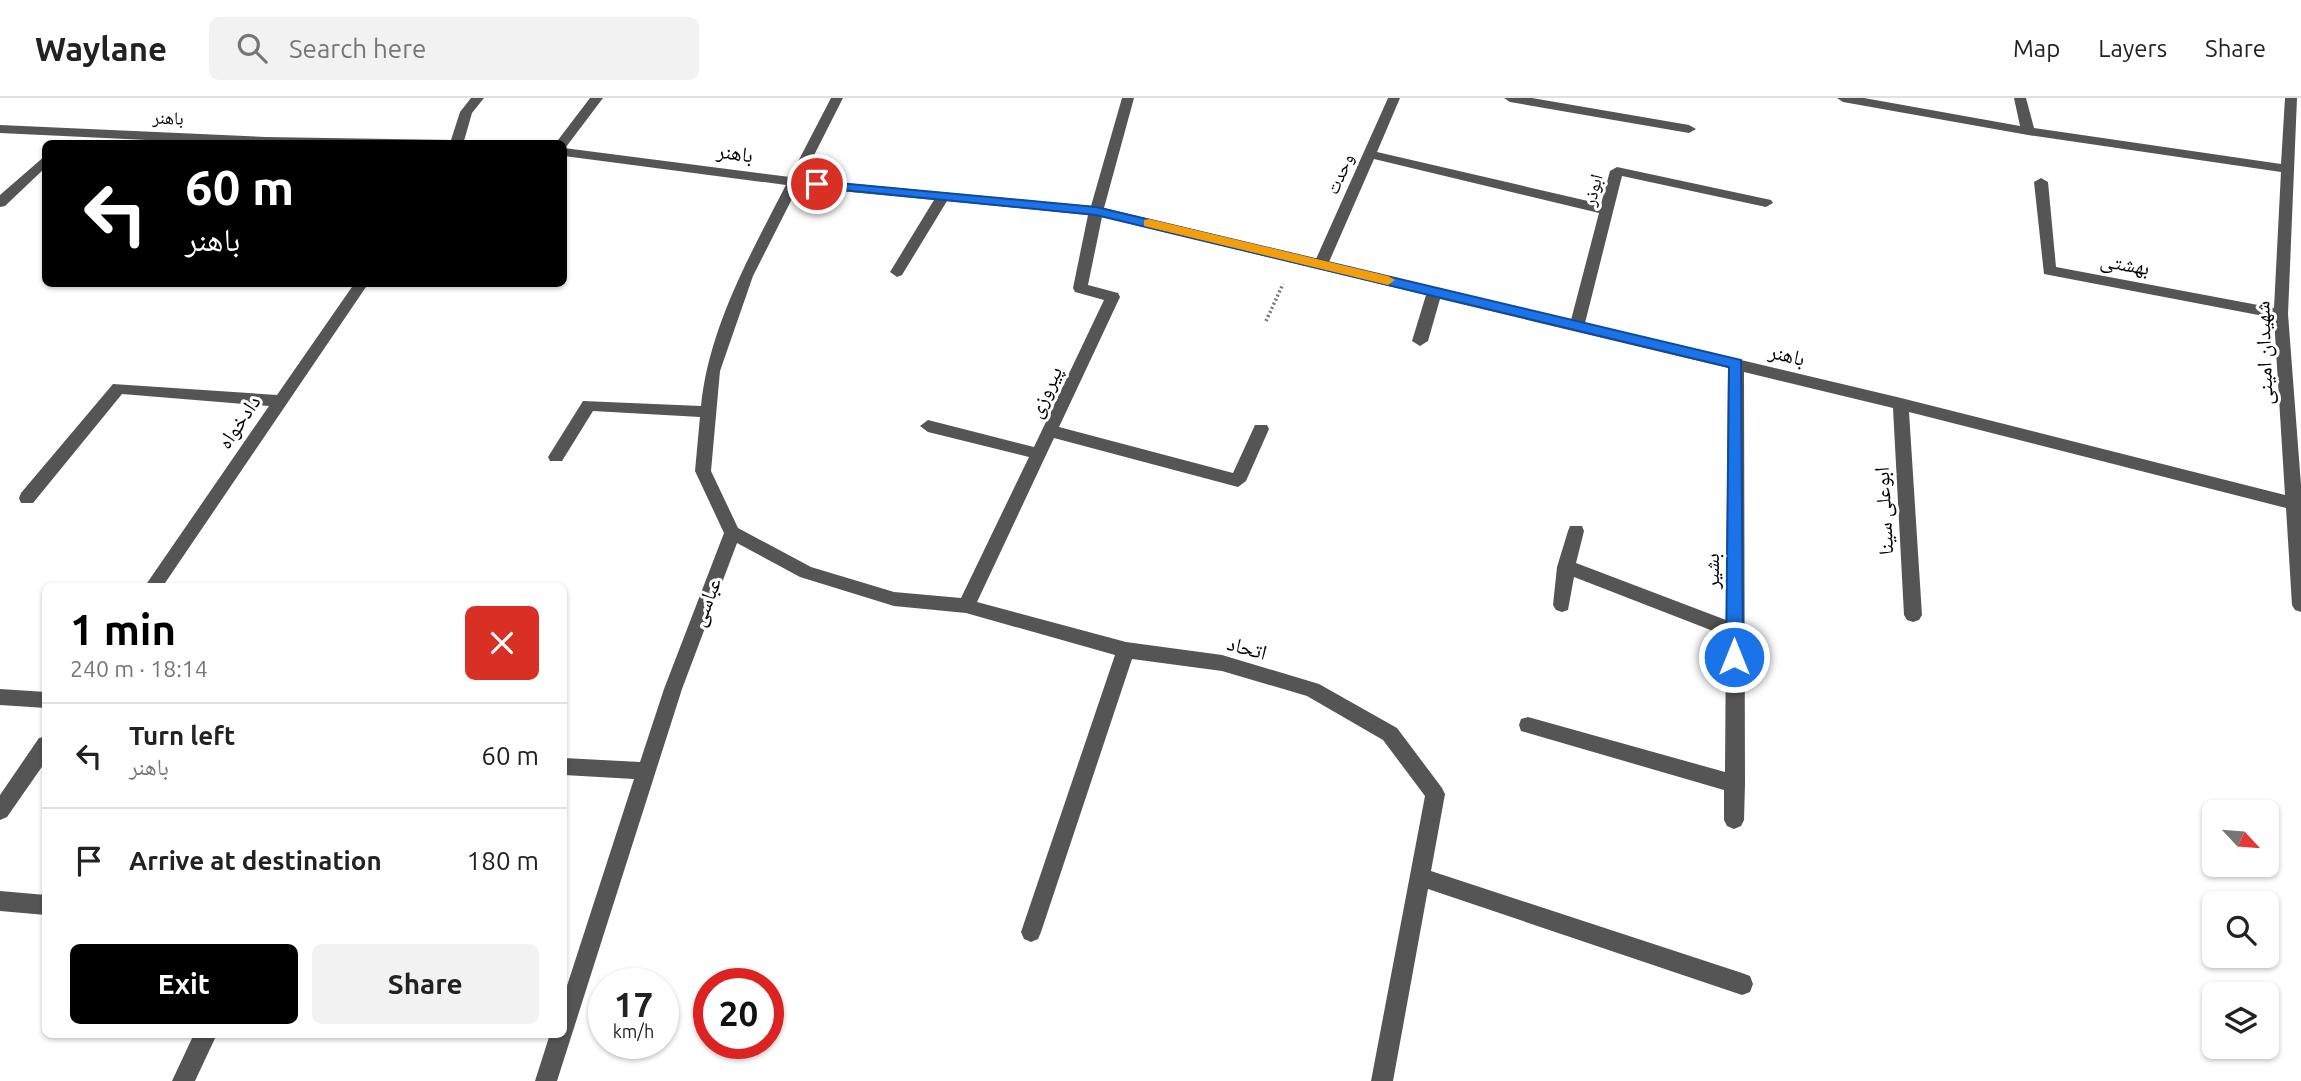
<!DOCTYPE html>
<html lang="en">
<head>
<meta charset="utf-8">
<style>
  body { margin:0; font-family:Ubuntu,"Noto Naskh Arabic",sans-serif; background:#f2f2f2; color:#222; height:100vh; display:flex; flex-direction:column; font-size:26px; white-space:nowrap }
  * { box-sizing:border-box; margin:0 }
  p { font-size:23px; color:#767676 }
  .icon { flex:none; width:38px; height:38px; fill:none; stroke:currentColor; stroke-width:2; stroke-linecap:round; stroke-linejoin:round }
  .map { position:relative; flex:1; overflow:hidden }
  .side { position:absolute; left:42px; top:485px; width:525px; height:455px; display:flex; flex-direction:column; background:#fff; border-radius:10px; box-shadow:0 2px 5px #0004 }
  .side>* { flex:none }
  .banner { position:absolute; left:42px; top:42px; width:525px; height:147px; border-radius:10px; box-shadow:0 2px 5px #0004; background:#000; color:#fff; overflow:hidden }
  .needle { width:46px; rotate:116deg }
  .fabs { position:absolute; left:2202px; top:702px; display:grid; gap:14px }
  .fabs a { display:grid; place-items:center; width:77px; height:77px; border-radius:10px; background:#fff; box-shadow:0 2px 5px #0004; font-size:35px }
  .speed { position:absolute; left:588px; top:870px; display:flex; gap:14px; font-size:35px; font-weight:700; text-align:center }
  .speed>* { display:grid; place-content:center; width:91px; height:91px; border-radius:50%; background:#fff; box-shadow:0 2px 5px #0004; line-height:1 }
  .speed small { font-size:18px; font-weight:400 }
  .speed .limit { border:10px solid #d22; background:#fff; color:#111 }
  .pin { position:absolute; display:grid; place-items:center; width:60px; height:60px; color:#fff; margin:-30px; border:4px solid #fff; border-radius:50%; box-shadow:0 2px 7px #0007 }
  .me { position:absolute; width:77px; margin:-38px; rotate:0deg; stroke-linejoin:round; filter:drop-shadow(0 0 5px #0008) }
  .turn { display:flex; align-items:center; gap:24px; height:147px; padding:0 28px; font-size:32px }
  .turn .icon { width:91px; height:91px; stroke-width:2.5 }
  .turn b { display:block; font-size:49px; line-height:60px }
  .round { display:grid; place-items:center; flex:none; width:74px; height:74px; border-radius:10px; background:#f2f2f2 }
  .summary { display:flex; align-items:center; justify-content:space-between; height:119px; padding:0 28px }
  h1 { font-size:42px; font-weight:700; line-height:52px; color:#000 }
  .primary-button { display:flex; gap:14px; margin-top:auto; padding:14px 28px }
  .primary-button a { flex:1; height:80px; border-radius:10px; background:#000; color:#fff; font-size:28px; font-weight:700; line-height:80px; text-align:center }
  .primary-button a+a { background:#f2f2f2; color:#222 }
  ul { padding:0; list-style:none }
  li { display:flex; align-items:center; gap:21px; height:105px; padding:0 28px; border-top:2px solid #e0e0e0 }
  li div { flex:1 }
  li b { display:block; font-size:26px }
  li em { font-style:normal }
  header { display:flex; align-items:center; gap:42px; box-sizing:border-box; height:98px; padding:0 35px; background:#fff; border-bottom:2px solid #e0e0e0 }
  header strong { font-size:33px }
  nav { display:flex; gap:38px; margin-inline-start:auto; font-size:24px }
  .search { width:490px; height:63px; background:#f2f2f2; display:flex; align-items:center; gap:18px; box-sizing:border-box; padding:0 24px; border-radius:10px; color:#767676; font-size:26px }
  .map>svg:first-child { display:block }
  .lines { fill:none; stroke-linecap:round; stroke-linejoin:round }
  .path { stroke:#777; stroke-width:3.5; stroke-dasharray:2 2.5; stroke-linecap:butt }
  .minor { fill:#555; fill-rule:evenodd }
  .route { fill:#1a73e8; stroke:#114b97; stroke-width:2 }
  .slow { fill:#f59e0b }
  .labels { text-anchor:middle; stroke-width:6; stroke-linejoin:round; paint-order:stroke }
  .far-street-label { font-size:18px; fill:#000; stroke:#fff }
  .street-label { font-size:21px; fill:#000; stroke:#fff }
</style>
</head>
<body>
<header>
<strong>Waylane</strong>
<div class="search"><svg class="icon" aria-label="search" viewBox="0 0 24 24"><circle cx="10" cy="10" r="6"/><path d="M15 15l6 6"/></svg>Search here</div>
<nav><a>Map</a><a>Layers</a><a>Share</a></nav>
</header>
<div class="map">
<svg width="2301" height="983" viewBox="0 0 2301 983">
  <rect width="100%" height="100%" fill="#fff"/>
  <g class="lines">
    <!-- path -->
    <path class="path" d="M1266,223l17,-37"/>
    <!-- minor -->
    <g class="minor">
      <path d="M471,0h13l-12,15 -8,28 2,3h-235l-231,-11v-8l265,12 186,3 9,-28z"/>
      <path d="M590,0h13l-37,49h-2v-3h-9z"/>
      <path d="M831,0h12l-41,81 289,27 31,-108h12l-30,110 212,51 72,-161h12l-23,54 224,52 9,-33 7,-4 154,33 2,3 -7,4 -144,-31 -37,147 316,75 384,97 -11,-177 -230,-44 -10,-92 7,-4 7,4 8,85 218,41 7,-136 -253,-37 -185,-33 -6,-4h27l156,28 -6,-28h12l8,30 247,36 4,-66h12l-9,216 13,171v127l-6,-2 -3,-5 -6,-97 -377,-96 13,203 -3,5 -6,2 -6,-2 -3,-5 -11,-207 -149,-36 1,412 -1,36 -3,6 -7,3 -7,-3 -3,-6v-30l-196,-57 -7,-2 -2,-6 2,-6 7,-2 197,55 1,-136 -152,-59 -6,33 -6,2 -6,-2 -3,-5 4,-38 11,-36 2,-5h12l2,5 -8,32 150,57 2,-252 -288,-69 -12,42 -8,5 -8,-5 14,-46 -324,-78 -14,68 30,8 2,4 -61,130 174,46 22,-48h12l2,4 -23,52 -8,6 -184,-49 -77,164 149,40 96,13 97,29 78,44 45,60 3,6 -14,77 311,102 8,3 3,8 -3,8 -8,3 -314,-106 -35,192h-22l54,-285 -42,-56 -76,-44 -85,-25 -90,-12 -91,273 -3,7 -7,3 -7,-3 -3,-7 94,-277 -149,-42 -72,-7 -94,-29 -63,-34 -55,146 -125,392h-22l15,-47h14v-39l70,-216 -70,-4v-17l76,4 24,-73 60,-156 -29,-62 5,-54 -107,-6 -31,50h-12l-2,-4 35,-56 118,5c8,-79 49,-151 85,-221l-222,-29v-8l226,29zM1374,61l225,54 -28,107 -242,-58zM798,89l136,13 -44,72 7,5 5,-2 45,-74 141,14 -15,73 2,4 29,8 -70,147 -106,-27 -8,6 8,6 101,25 -68,141 -67,-6 -83,-25 -73,-39 -27,-57 9,-100 33,-95z"/>
      <path d="M1504,0h28l157,27 7,4 -7,4 -179,-31z"/>
      <path d="M46,57v12l-41,39 -5,1v-12z"/>
      <path d="M354,186h14l-205,302h-18l124,-180 -147,-12 -89,109h-12l-2,-5 2,-5 92,-109 164,11z"/>
      <path d="M0,591l46,3v16l-46,-3z"/>
      <path d="M46,638v25l-39,56 -7,3v-25l39,-57z"/>
      <path d="M0,793l46,4v20l-46,-4z"/>
      <path d="M194,936h23l-22,47h-23z"/>
    </g>
  </g>
  <!-- route -->
  <path class="route" d="M817,83l279,26 645,153 2,297 -3,5h-12l-2,-5 3,-290 -633,-152 -283,-28v-5z"/>
  <!-- slow -->
  <path class="slow" d="M1149,121l239,57 7,4 -7,5 -244,-59v-6z"/>
  <g class="labels">
    <!-- far-street labels -->
    <g class="far-street-label">
      <text transform="translate(168 20) rotate(2)" y="6">باهنر</text>
      <text transform="translate(1340 76) rotate(-66)" y="6">وحدت</text>
      <text transform="translate(1593 92) rotate(-75)" y="6">ابوذر</text>
    </g>
    <!-- street labels -->
    <g class="street-label">
      <text transform="translate(735 55) rotate(8)" y="7">باهنر</text>
      <text transform="translate(2125 166) rotate(10)" y="7">بهشتی</text>
      <text transform="translate(2264 255) rotate(-92)" y="7">شهیدان امینی</text>
      <text transform="translate(1787 257) rotate(14)" y="7">باهنر</text>
      <text transform="translate(1045 294) rotate(-65)" y="7">پیروزی</text>
      <text transform="translate(239 324) rotate(-56)" y="7">دادخواه</text>
      <text transform="translate(1884 413) rotate(-93)" y="7">ابوعلی سینا</text>
      <text transform="translate(1712 473) rotate(-90)" y="7">بشیر</text>
      <text transform="translate(706 504) rotate(-69)" y="7">عباسی</text>
      <text transform="translate(1247 550) rotate(15)" y="7">اتحاد</text>
    </g>
  </g>
</svg>
<div class="fabs">
<a><svg class="needle" viewBox="-14 -14 28 28"><path d="M0-13l5 13h-10z" fill="#e53935"/><path d="M0 13l5-13h-10z" fill="#767676"/></svg></a>
<a><svg class="icon" aria-label="search" viewBox="0 0 24 24"><circle cx="10" cy="10" r="6"/><path d="M15 15l6 6"/></svg></a>
<a><svg class="icon" aria-label="layers" viewBox="0 0 24 24"><path d="M12 4l9 5-9 5-9-5zM3 14l9 5 9-5"/></svg></a>
</div>
<div class="speed"><div>17<small>km/h</small></div><div class="limit">20</div></div>
<div class="pin" style="left:817px;top:86px;background:#d93025"><svg class="icon" aria-label="arrive" viewBox="0 0 24 24"><path d="M6 21V4h12l-3 4 3 4H6"/></svg></div>
<svg class="me" style="left:1734px;top:559px" viewBox="-20 -20 40 40"><circle r="17" fill="#1a73e8" stroke="#fff" stroke-width="3"/><path d="M0-11L8 9 0 5-8 9z" fill="#fff"/></svg>
<div class="banner">
<div class="turn"><svg class="icon" aria-label="left" viewBox="0 0 24 24"><path d="M17 20v-9H6M10 6l-5 5 5 5"/></svg><div><b>60 m</b>باهنر</div></div>
</div>
<section class="side">
<div class="summary"><div><h1>1 min</h1><p>240 m · 18:14</p></div><a class="round" style="background:#d93025;color:#fff"><svg class="icon" aria-label="close" viewBox="0 0 24 24"><path d="M6 6l12 12M18 6L6 18"/></svg></a></div>
<ul>
<li><svg class="icon" aria-label="left" viewBox="0 0 24 24"><path d="M17 20v-9H6M10 6l-5 5 5 5"/></svg><div><b>Turn left</b><p>باهنر</p></div><em>60 m</em></li>
<li><svg class="icon" aria-label="arrive" viewBox="0 0 24 24"><path d="M6 21V4h12l-3 4 3 4H6"/></svg><div><b>Arrive at destination</b></div><em>180 m</em></li>
</ul>
<div class="primary-button"><a>Exit</a><a>Share</a></div>
</section>
</div>
</body>
</html>
